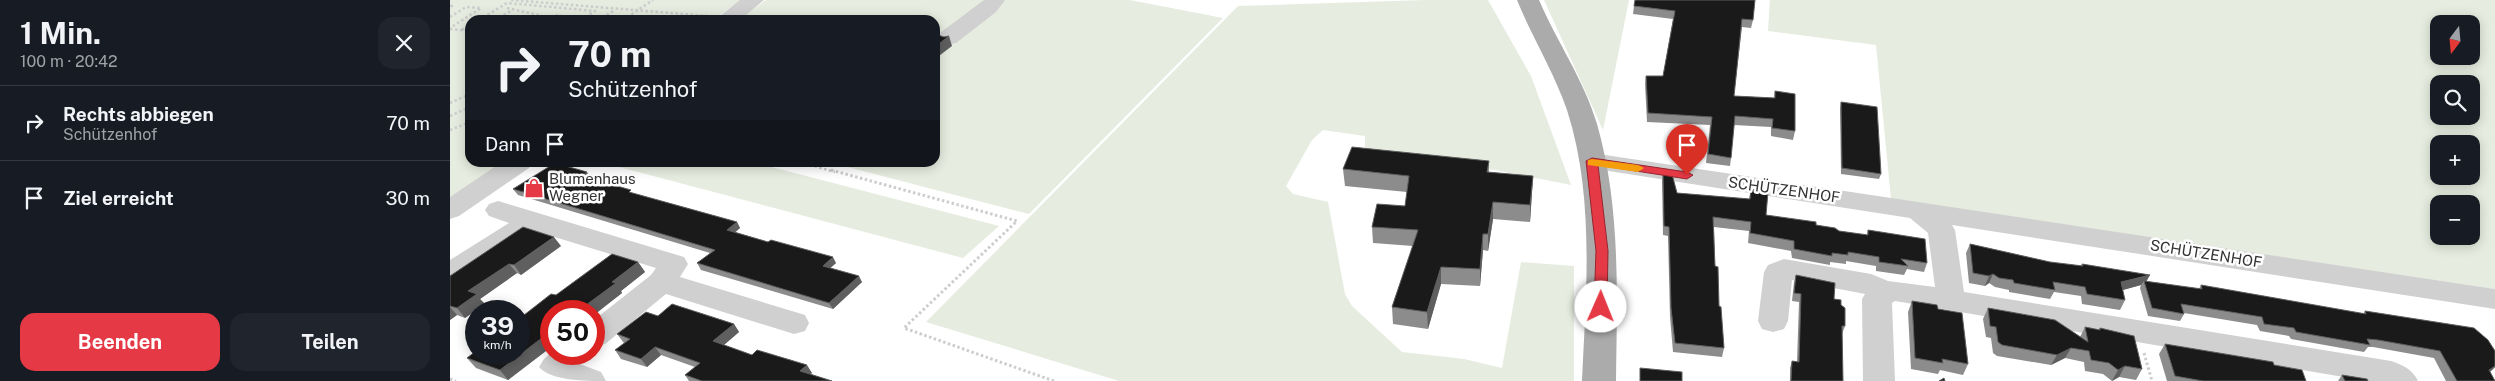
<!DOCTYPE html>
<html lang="de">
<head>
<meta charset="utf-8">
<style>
  body { margin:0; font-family:"Public Sans",sans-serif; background:#20242c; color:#f1f3f6; height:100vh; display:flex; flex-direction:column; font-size:19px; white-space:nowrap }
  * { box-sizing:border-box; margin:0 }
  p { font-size:16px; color:#9ea1a6 }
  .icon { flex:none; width:28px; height:28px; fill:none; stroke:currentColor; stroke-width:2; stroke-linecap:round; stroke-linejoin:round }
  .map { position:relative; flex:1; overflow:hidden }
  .panel { display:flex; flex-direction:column; background:#171b24; width:450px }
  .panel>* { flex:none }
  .guide { position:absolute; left:15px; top:15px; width:475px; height:152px; border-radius:15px; box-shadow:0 2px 12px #0003; background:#171b24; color:#f1f3f6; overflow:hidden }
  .needle { width:32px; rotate:196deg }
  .fabs { position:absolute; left:1980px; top:15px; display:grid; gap:10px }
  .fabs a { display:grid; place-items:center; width:50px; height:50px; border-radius:10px; background:#171b24; box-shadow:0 2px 12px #0003; font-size:25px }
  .speed { position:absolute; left:15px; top:300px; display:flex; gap:10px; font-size:25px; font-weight:700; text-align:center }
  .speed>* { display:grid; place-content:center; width:65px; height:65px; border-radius:50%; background:#171b24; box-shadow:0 2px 12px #0003; line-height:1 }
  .speed small { font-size:12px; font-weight:400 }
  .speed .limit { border:8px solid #d22; background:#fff; color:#111 }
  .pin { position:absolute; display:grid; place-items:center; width:42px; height:42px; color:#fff; margin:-51px -21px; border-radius:50% 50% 50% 0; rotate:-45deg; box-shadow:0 0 5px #0007 }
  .pin .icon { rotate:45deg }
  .me { position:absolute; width:55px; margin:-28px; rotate:1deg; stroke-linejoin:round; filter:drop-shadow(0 0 4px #0008) }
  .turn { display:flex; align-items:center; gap:18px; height:105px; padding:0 20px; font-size:22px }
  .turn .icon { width:65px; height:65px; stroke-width:2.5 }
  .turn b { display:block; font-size:35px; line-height:42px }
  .then { display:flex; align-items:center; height:48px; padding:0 20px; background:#0003; gap:10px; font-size:19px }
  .round { display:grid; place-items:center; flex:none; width:52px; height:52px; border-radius:15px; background:#20242c }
  .headline { display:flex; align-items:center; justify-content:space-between; height:85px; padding:0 20px }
  h1 { font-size:30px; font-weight:700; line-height:38px }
  .primary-button { display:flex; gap:10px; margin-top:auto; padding:10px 20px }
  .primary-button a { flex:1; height:58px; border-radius:15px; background:#e63946; color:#fff; font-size:20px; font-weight:700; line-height:58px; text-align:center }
  .primary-button a+a { background:#20242c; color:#f1f3f6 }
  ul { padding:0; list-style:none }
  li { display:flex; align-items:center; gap:15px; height:75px; padding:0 20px; border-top:1px solid #363941 }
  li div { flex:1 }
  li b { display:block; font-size:19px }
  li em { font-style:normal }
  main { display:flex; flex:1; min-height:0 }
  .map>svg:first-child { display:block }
  .green { fill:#e6ecdf; fill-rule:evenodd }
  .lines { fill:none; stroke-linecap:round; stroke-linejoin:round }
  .path-far1 { stroke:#cdcdcd; stroke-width:2.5; stroke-dasharray:2.5 2.5; stroke-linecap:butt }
  .path { stroke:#cdcdcd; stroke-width:3; stroke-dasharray:2.5 2.5; stroke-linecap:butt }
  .minor { fill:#d0d0d0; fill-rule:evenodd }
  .major { fill:#ababab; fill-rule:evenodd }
  .wall { fill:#8c8c8c }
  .shaded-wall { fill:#5f5f5f }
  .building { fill:#1a1a1a; stroke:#5f5f5f }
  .route { fill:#e63946; stroke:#96252e }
  .slow { fill:#f59e0b }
  .labels { text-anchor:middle; stroke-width:5; stroke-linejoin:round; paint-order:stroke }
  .poi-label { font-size:15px; fill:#333; stroke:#fff; text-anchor:start }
  .street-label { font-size:15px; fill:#333; stroke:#fff }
</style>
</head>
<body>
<main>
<section class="panel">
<div class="headline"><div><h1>1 Min.</h1><p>100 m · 20:42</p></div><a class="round"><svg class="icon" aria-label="close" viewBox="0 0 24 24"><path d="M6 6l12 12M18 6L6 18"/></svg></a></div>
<ul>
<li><svg class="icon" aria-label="right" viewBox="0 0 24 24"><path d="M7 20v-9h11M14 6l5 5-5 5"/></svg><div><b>Rechts abbiegen</b><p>Schützenhof</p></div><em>70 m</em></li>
<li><svg class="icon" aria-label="arrive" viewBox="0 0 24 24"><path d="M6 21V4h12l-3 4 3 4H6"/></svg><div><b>Ziel erreicht</b></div><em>30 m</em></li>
</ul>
<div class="primary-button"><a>Beenden</a><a>Teilen</a></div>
</section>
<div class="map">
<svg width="2045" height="381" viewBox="0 0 2045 381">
  <rect width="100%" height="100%" fill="#fff"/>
  <!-- green -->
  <g class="green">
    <path d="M0,0h291l-28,20h-243v142l37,1 -57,39z"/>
    <path d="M316,0h364l93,18 -194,196 -197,-51 103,-1v-142h-198z"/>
    <path d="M975,0h63l43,76 40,109 -76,-15 -130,-14v-20l-42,-6 -11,10 -26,46 7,8 35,8 17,92 7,12 50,46 62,7 38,9 19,-106 53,4v115h-455l-193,-59 312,-316z"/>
    <path d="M1094,0h85l-26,130z"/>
    <path d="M1320,0h725v289l-604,-90 -15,-154 -108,-14zM1989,24h32v32h-32zM1989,84h32v32h-32zM1989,144h32v32h-32zM1989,204h32v32h-32z"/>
    <path d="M154,163h152l243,63 -36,32z"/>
  </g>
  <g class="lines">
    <!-- path-far1 -->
    <g class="path-far1">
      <path d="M61,0l197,16"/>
      <path d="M0,6h2l-2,1"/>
      <path d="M57,8l32,7 -9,5"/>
      <path d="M0,17l16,-10 15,1 -31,20"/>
      <path d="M29,20l28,-17 88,8 -14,9"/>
      <path d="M45,20l16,-9"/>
      <path d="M97,20l8,-5 14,2 -5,3"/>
      <path d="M148,20l17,-10"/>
      <path d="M173,20l30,-20"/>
      <path d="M0,29l20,2"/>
      <path d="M12,30l8,-5"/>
      <path d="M0,103l20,-9"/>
      <path d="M0,116l20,-9"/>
      <path d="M0,130l20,-8"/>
      <path d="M350,162l35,10"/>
    </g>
    <!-- path -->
    <g class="path">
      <path d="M381,170l186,51 -113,107 150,53"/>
      <path d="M1694,353l8,28"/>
      <path d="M0,379l6,2"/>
    </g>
    <!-- minor -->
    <g class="minor">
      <path d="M290,0h24l-24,20h-25z"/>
      <path d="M534,0h21l-9,12 -40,31 -8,2 -8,-2 -3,-5 3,-5z"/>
      <path d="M1142,153l903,136v20l-543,-84 3,5 9,62 427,69c12,4 21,8 27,20h-51l-472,-80 -3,2 3,78h-32l-1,-82 3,-5 -73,-14 -4,41 -4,8 -11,3 -11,-3 -4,-8 6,-49 4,-7 16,-6 87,15 17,7 47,6 -7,-54 -18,-15 -327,-51 -4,-6 4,-6z"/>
      <path d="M52,162h30l-3,6 -70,48 -9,3v-22z"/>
      <path d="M48,201l186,56 4,7 -8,13 125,38 4,8 -4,8 -11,3 -128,-40 -61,50 -11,3v-27l57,-45 5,-7 -121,-37 -75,50 -10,3v-24l59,-37 -20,-7 -4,-6 4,-6z"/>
      <path d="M101,353l36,1 -7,10 21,8 5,9c-21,0 -55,0 -67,-14l5,-8z"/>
    </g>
    <!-- major -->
    <path class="major" d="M1067,0h22c18,42 45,80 58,124 24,83 20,172 19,257h-34c4,-89 13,-184 -15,-271 -13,-38 -35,-73 -50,-110z"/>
  </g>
  <!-- wall -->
  <g class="wall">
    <path d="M1184,6l119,14 -2,8 -9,-1 -8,69 40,2 1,-7 20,40 -2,9 -22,-4v-9l-37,-2 -3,33 -1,8 -24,-3 4,-38 -63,-3 -2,-38 1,-8h17l10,-57 -40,-5z"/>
    <path d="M1391,102l40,72 -2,5 -38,-5 -1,-66z"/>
    <path d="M1039,161v11l44,4 -3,46 -37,-3 -5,32 -5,-1 -3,36 -39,-2 -13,45 -35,-5 -1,-17 21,-61 -40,-3 -1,-16 33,-21 2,-14 -62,-6 -2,-17z"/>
    <path d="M1213,172l14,21 72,6 2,-10 15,26 50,10 23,6 28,4 1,-5 59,33 -3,9 -17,-3 -3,6 -28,-4v-5l-30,-5v3l-16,-2v3l-38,-7 -1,-7 -43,-8 1,-12 -35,-4 1,39 4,40 5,42 -2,9 -49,-5 -3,-35 -2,-81 -5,-1 -1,-54z"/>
    <path d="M141,179l41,14 105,29 3,6 -5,4 101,31 -6,5 32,14 -29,27 -132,-39 -4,-7 13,-10 -192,-58 -5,-6z"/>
    <path d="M1520,244l80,18 31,4 1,-2 64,17 53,8 2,-4 162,29 2,-3 130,40v16l-5,5 5,9h-49l-12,-23 -61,-11h-5l-4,5 -73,-13 -2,-3 -29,-5 -3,-6 -73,-12v1l-4,7 -32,-5 -8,-28 1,-3 -19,5 3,10 -5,10 -38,-6 -1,-8 -27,-4 -4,7 -41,-7v-2l-14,-3 -6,-4 -4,3 -16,-3 -3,-30z"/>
    <path d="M111,246l-40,29 -4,-2 -37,26 5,5 -20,14 -8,-3 -7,5v-44z"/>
    <path d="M188,262l7,10 -24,19 1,2 -114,87 -32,-12 -9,-10z"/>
    <path d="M1346,275l38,24 7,6 4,21 -3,8 1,47h-53v-13l2,-7 5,1 2,-60 -7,-1 2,-19z"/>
    <path d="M1462,301l26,8 30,55 -5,11 -23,-5 -2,4 -27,-5 -3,-57z"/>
    <path d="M1538,308l92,29 5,-10 14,3 1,-2 42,41 -6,11 -17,-3 -7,4 -9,-7 -18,-3 -1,-9 -19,-4 -14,7 -54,-9 -4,-3 -2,-15 -5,-1 -3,-18z"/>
    <path d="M284,324l5,8 -15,13 28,10 60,18 -1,1 21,7h-143l-4,-6 10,-8 -34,-12 -14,12 -26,-8 -6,-9 9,-7 -7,-9z"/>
    <path d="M1715,344l109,21 32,16h-139l-8,-27z"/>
    <path d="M1892,375l26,6h-30z"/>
  </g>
  <!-- shaded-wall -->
  <g class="shaded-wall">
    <path d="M499,36l3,10 -17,13v-12z"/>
    <path d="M137,172l4,7 -9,-3z"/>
    <path d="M1083,176l-1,17 -2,29v-17z"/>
    <path d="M1043,202v17l-5,32v-17z"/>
    <path d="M287,222l3,6 -9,8 -4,-6z"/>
    <path d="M1033,234v16l-3,36v-17z"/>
    <path d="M104,237l7,9 -40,29 -7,-10z"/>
    <path d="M383,257l3,6 -10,9 -3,-6z"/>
    <path d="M188,262l7,10 -24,19 1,2 -28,22v-4h-16l34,-29z"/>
    <path d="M59,264l8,9 -37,26 5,5 -20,14 -8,-10 11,-17z"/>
    <path d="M991,267v17l-13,45 -1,-17z"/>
    <path d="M1543,274l-4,9 -4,3 4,-10z"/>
    <path d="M1700,275l-5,9 -1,-3 -3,4 -25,7 5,-10z"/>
    <path d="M409,276l3,6 -29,27 -4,-6z"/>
    <path d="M0,307l7,8 -7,5z"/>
    <path d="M284,324l5,8 -21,18 -5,-9z"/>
    <path d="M101,331v16l-43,33 -8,-10z"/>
    <path d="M205,347l6,8 -14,12 -6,-8z"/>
    <path d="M1621,348l-6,10 -14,7 6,-10z"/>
    <path d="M357,365l5,8 -7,6 -5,-8z"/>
    <path d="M1675,366l-6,11 -7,4 6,-11z"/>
    <path d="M2045,366v1l-3,3 -9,7 6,-7z"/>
  </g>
  <!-- building -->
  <g class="building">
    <path d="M1185,0h120l-2,20 -11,-1 -8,77 41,2v-7l20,3v37l-23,-3 1,-9 -38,-3 -4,42 -23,-4 4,-37 -64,-4 -2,-37h17l12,-65 -41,-5z"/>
    <path d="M485,34l9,3 5,-1 -14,11z"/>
    <path d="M1391,102l36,5 4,67 -39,-6z"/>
    <path d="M902,147l137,14 -2,11 46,4 -3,29 -37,-3 -5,32h-5l-3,35 -39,-2 -14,45 -35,-5 26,-77 -46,-3 5,-23 28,2 4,-30 -66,-7z"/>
    <path d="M105,163l32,9 -5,4 49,14 -2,2 108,30 -10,8 41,12 3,-2 62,17 -10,9 36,10 -30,27 -132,-40 18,-13 -202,-61z"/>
    <path d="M1213,172l9,2 5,19 73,6 1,-10 17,3 -2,23 50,7v3l19,3 4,3 29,4v-5l57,9 2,24 -26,-4 7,7 -29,-4v-5l-31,-5v3l-16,-2v3l-38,-7v-8l-44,-8 1,-11 -38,-5 2,49 3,1 1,39 2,1 3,41 -49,-5 -4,-35 -2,-81 -5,-1z"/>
    <path d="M73,227l31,10 -40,28 -5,-1 -41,27 9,3 -20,14 -7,-2v-30z"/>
    <path d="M1520,244l80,18 33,4 -1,-2 68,11 -29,7 4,18 -38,-6 -2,-7 -32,-5 2,8 -41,-7 -1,-3 -14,-2 -6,-4 -4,2 -16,-3z"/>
    <path d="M162,254l26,8 -26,20 4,1 -38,28h-27v20l-51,39 -33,-12 9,-7v3h43v-35l32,-25 5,1z"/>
    <path d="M1346,275l39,8 -1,16 7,1v5l4,3v18h-3l1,55h-52l1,-20 7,1 2,-68 -7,-1z"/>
    <path d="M1694,281l58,8 -1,-4 165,29 -1,-3 109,17 14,12 7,11v15l-6,4 6,11h-38l-17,-30 -62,-11 -11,-1 3,6 -74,-13 -2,-4 -30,-4 -2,-7 -81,-13 3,10 -32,-6z"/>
    <path d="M1462,301l25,4 1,4 24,4 6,51 -26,-5 1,4 -28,-5z"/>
    <path d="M222,304l62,20 -21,17 39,14 5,-5 50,15 -7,6 32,10h-130l-17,-6 15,-12 -45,-16 -14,12 -26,-9 15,-11 -13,-5 29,-22 12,4z"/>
    <path d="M1538,308l67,12 33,22 -3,-15 15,3v-2l34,8 8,33 -17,-3 -7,4 -9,-7 -18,-3 -2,-9 -18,-3 -14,7 -55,-10 -4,-3 -2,-15 -6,-1z"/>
    <path d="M1715,344l108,18 1,3 28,5 4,11h-103l-28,-5z"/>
    <path d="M1190,368l42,4v9h-42z"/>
    <path d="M1892,375l25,4 1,2h-23z"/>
    <path d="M1494,378l1,3h-6z"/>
  </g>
  <!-- route -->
  <path class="route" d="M1142,158l95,14 6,3 -6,4 -89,-14 10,86 -1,56 -6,4 -7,-4 2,-56 -10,-90z"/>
  <!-- slow -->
  <path class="slow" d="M1142,159l46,6 6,3 -6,4 -50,-7v-5z"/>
  <!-- icons -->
  <defs>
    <symbol id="shop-bare" viewBox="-9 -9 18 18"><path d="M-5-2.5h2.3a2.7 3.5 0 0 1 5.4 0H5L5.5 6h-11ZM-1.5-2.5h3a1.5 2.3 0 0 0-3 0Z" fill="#e63946" stroke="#fff" stroke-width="2.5" paint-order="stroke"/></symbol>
  </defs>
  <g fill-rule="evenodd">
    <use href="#shop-bare" x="70" y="174" width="28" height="28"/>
  </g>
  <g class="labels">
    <!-- poi labels -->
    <g class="poi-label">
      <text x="99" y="184">Blumenhaus<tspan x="99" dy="17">Wegner</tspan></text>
    </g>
    <!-- street labels -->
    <g class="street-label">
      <text transform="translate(1334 190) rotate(8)" y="5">SCHÜTZENHOF</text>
      <text transform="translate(1756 254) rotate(9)" y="5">SCHÜTZENHOF</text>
    </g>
  </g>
</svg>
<div class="fabs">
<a><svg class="needle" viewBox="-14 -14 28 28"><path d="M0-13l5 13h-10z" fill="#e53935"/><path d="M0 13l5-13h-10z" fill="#9ea1a6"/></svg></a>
<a><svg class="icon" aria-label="search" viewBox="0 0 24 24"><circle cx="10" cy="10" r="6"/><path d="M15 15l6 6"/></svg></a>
<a>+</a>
<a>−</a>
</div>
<div class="speed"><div>39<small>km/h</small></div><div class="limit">50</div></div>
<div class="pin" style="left:1237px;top:175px;background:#d93025"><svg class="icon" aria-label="arrive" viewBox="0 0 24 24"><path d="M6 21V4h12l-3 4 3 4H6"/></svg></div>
<svg class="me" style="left:1151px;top:307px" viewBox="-20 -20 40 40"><circle r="19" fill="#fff"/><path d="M0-13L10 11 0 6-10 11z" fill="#e63946"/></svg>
<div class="guide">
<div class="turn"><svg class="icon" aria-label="right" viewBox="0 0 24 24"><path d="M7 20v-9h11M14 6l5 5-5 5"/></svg><div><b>70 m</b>Schützenhof</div></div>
<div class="then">Dann<svg class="icon" aria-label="arrive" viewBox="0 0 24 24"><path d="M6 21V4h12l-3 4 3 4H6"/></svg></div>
</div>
</div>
</main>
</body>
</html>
